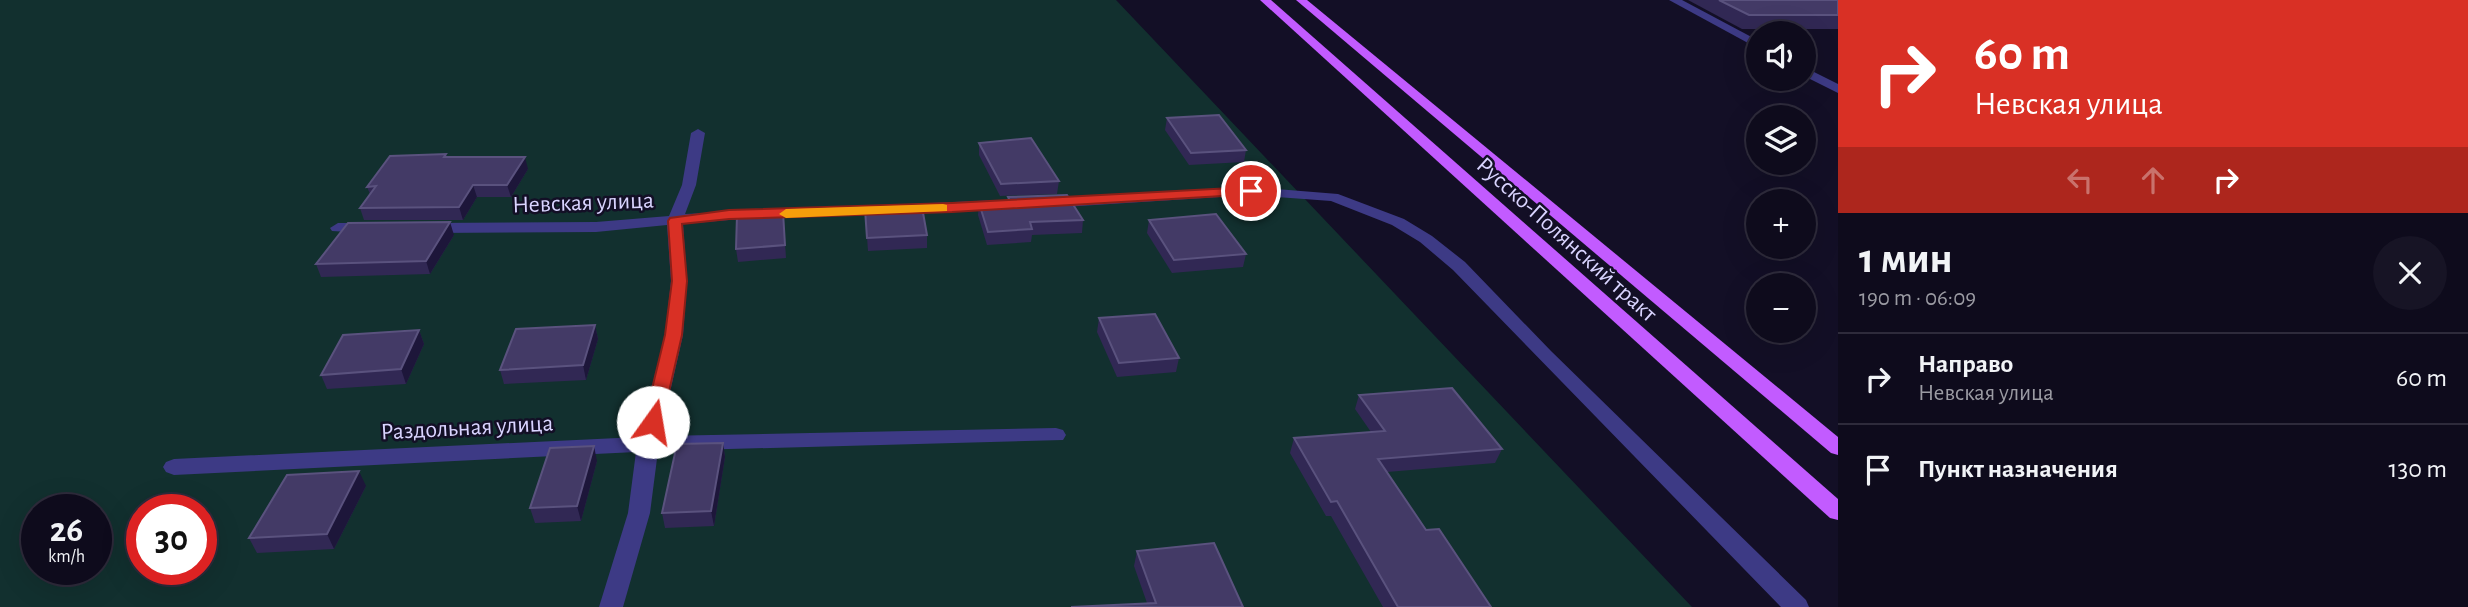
<!DOCTYPE html>
<html lang="ru">
<head>
<meta charset="utf-8">
<style>
  body { margin:0; font-family:"Alegreya Sans",sans-serif; background:#171425; color:#f1f3f6; height:100vh; display:flex; flex-direction:column; font-size:26px; white-space:nowrap }
  * { box-sizing:border-box; margin:0 }
  p { font-size:23px; color:#9b9ba3 }
  .icon { flex:none; width:38px; height:38px; fill:none; stroke:currentColor; stroke-width:2; stroke-linecap:round; stroke-linejoin:round }
  .map { position:relative; flex:1; overflow:hidden }
  .drawer { display:flex; flex-direction:column; background:#0e0b1c; width:630px }
  .drawer>* { flex:none }
  .guide { background:#d93025; color:#fff; overflow:hidden }
  .buttons { position:absolute; left:1746px; top:21px; display:grid; gap:14px }
  .buttons a { display:grid; place-items:center; width:70px; height:70px; border-radius:50%; background:#0e0b1c; box-shadow:0 7px 28px #0002,0 0 0 2px #2e2b3b; font-size:35px }
  .speed { position:absolute; left:21px; top:494px; display:flex; gap:14px; font-size:35px; font-weight:700; text-align:center }
  .speed>* { display:grid; place-content:center; width:91px; height:91px; border-radius:50%; background:#0e0b1c; box-shadow:0 7px 28px #0002,0 0 0 2px #2e2b3b; line-height:1 }
  .speed small { font-size:18px; font-weight:400 }
  .speed .limit { border:10px solid #d22; background:#fff; color:#111 }
  .pin { position:absolute; display:grid; place-items:center; width:60px; height:60px; color:#fff; margin:-30px; border:4px solid #fff; border-radius:50%; box-shadow:0 2px 7px #0007 }
  .me { position:absolute; width:77px; margin:-38px; rotate:13deg; stroke-linejoin:round; filter:drop-shadow(0 0 5px #0008) }
  .turn { display:flex; align-items:center; gap:24px; height:147px; padding:0 21px; font-size:32px }
  .turn .icon { width:91px; height:91px; stroke-width:2.5 }
  .turn b { display:block; font-size:49px; line-height:60px }
  .lanes { display:flex; align-items:center; height:66px; padding:0 21px; background:#0003; justify-content:center; gap:35px; direction:ltr }
  .lanes .off { opacity:.35 }
  .round { display:grid; place-items:center; flex:none; width:74px; height:74px; border-radius:37px; background:#171425 }
  .headline { display:flex; align-items:center; justify-content:space-between; height:119px; padding:0 21px }
  h1 { font-size:42px; font-weight:600; line-height:52px }
  ul { padding:0; list-style:none }
  li { display:flex; align-items:center; gap:21px; height:91px; padding:0 21px; border-top:2px solid #2e2b3b }
  li div { flex:1 }
  li b { display:block; font-size:26px }
  li em { font-style:normal }
  main { display:flex; flex:1; min-height:0 }
  .map>svg:first-child { display:block }
  .green { fill:#12302f; fill-rule:evenodd }
  .lines { fill:none; stroke-linecap:round; stroke-linejoin:round }
  .minor { fill:#3d3a85; fill-rule:evenodd }
  .primary { fill:#c25bff; fill-rule:evenodd }
  .wall { fill:#312854 }
  .shaded-wall { fill:#1d163a }
  .building { fill:#433a66; stroke:#5a527e; stroke-width:2 }
  .route { fill:#d93025; stroke:#8d1f18; stroke-width:2 }
  .slow { fill:#f59e0b }
  .labels { text-anchor:middle; stroke-width:5; stroke-linejoin:round; paint-order:stroke }
  .street-label { font-size:24px; fill:#d9d4ff; stroke:#130f26 }
</style>
</head>
<body>
<main>
<div class="map">
<svg width="1838" height="607" viewBox="0 0 1838 607">
  <rect width="100%" height="100%" fill="#130f26"/>
  <!-- green -->
  <path class="green" d="M0,0h1116l576,607h-1692zM37,509h59v60h-59zM142,509h59v60h-59z"/>
  <g class="lines">
    <!-- minor -->
    <g class="minor">
      <path d="M1669,0h13l77,41v8z"/>
      <path d="M1804,67l34,17v9l-34,-17z"/>
      <path d="M698,129l7,4 -9,52 -11,29 314,-14 8,5 -8,5 -270,10 -46,4 4,57 -4,54 -23,101 396,-8 7,2 3,5 -3,5 -405,11 -8,62 -27,94h-24l29,-94 8,-61 -462,23 -8,-3 -3,-5 3,-5 8,-3 465,-22 26,-102 6,-54 -4,-56 -71,7 -166,1 -8,-5 8,-5 166,-1 73,-6 13,-31 9,-52z"/>
      <path d="M1251,187l87,7 66,25 28,17 33,26 86,89 255,249 3,7h-28l-328,-337 -33,-28 -28,-17 -61,-24 -80,-6 -203,13 -8,-5 8,-5z"/>
      <path d="M338,223h29l8,5 -8,5 -35,-2 -2,-3z"/>
    </g>
    <!-- primary -->
    <g class="primary">
      <path d="M1260,0h11l567,499v21l-8,-2z"/>
      <path d="M1296,0h11l531,437v18l-7,-2z"/>
    </g>
  </g>
  <!-- wall -->
  <g class="wall">
    <path d="M1688,0h150v29h-96z"/>
    <path d="M1167,118l79,32 -2,12 -55,3 -24,-35z"/>
    <path d="M979,143l80,38 -2,13 -57,2 -21,-41z"/>
    <path d="M446,154l1,3 81,12 -17,28h-34l-14,23h-99l-4,-12 10,-14 -3,-7z"/>
    <path d="M1008,197l75,23 -1,13 -50,2 -1,7 -44,3 -9,-30 1,-12 29,-2z"/>
    <path d="M865,209l62,26v13l-59,3z"/>
    <path d="M783,212l3,46 -48,4 -2,-13z"/>
    <path d="M1149,220l97,34 -3,13 -71,6 -25,-40z"/>
    <path d="M454,235l-24,39 -109,3 -5,-13z"/>
    <path d="M1099,318l80,40 -3,14 -59,5 -20,-45z"/>
    <path d="M595,325l3,14 -12,41 -82,4 -4,-14z"/>
    <path d="M419,330l5,14 -18,40 -79,5 -6,-14z"/>
    <path d="M1359,395l143,54 -7,14 -108,9 39,58 65,77h-108l-52,-91h-5l-36,-63 4,-15 77,-6 -16,-23z"/>
    <path d="M723,443l2,14 -11,69 -49,2 -3,-15z"/>
    <path d="M597,461l-16,60 -46,2 -5,-15z"/>
    <path d="M366,486l-32,63 -77,4 -8,-15z"/>
    <path d="M1137,551l106,56 -96,-4 -13,-37z"/>
  </g>
  <!-- shaded-wall -->
  <g class="shaded-wall">
    <path d="M525,157l3,12 -17,28 -4,-12z"/>
    <path d="M473,185l4,12 -14,23 -4,-13z"/>
    <path d="M450,222l4,13 -24,39 -4,-13z"/>
    <path d="M595,325l3,14 -12,41 -3,-15z"/>
    <path d="M419,330l5,14 -18,40 -5,-15z"/>
    <path d="M723,443l2,14 -11,69 -3,-15z"/>
    <path d="M594,446l3,15 -16,60 -4,-15z"/>
    <path d="M359,471l7,15 -32,63 -7,-15z"/>
  </g>
  <!-- building -->
  <g class="building">
    <path d="M1719,0h119v15h-89z"/>
    <path d="M1219,115l27,35 -55,3 -24,-35z"/>
    <path d="M1031,138l28,43 -58,3 -22,-41z"/>
    <path d="M446,154l-2,3h81l-18,28h-34l-14,22 -99,1 16,-22 -9,1 23,-31z"/>
    <path d="M1067,195l16,25 -53,2 2,7 -44,3 -9,-29 31,-2 -2,-4z"/>
    <path d="M922,207l5,28 -60,3 -2,-29z"/>
    <path d="M783,212l2,33 -49,4 1,-34z"/>
    <path d="M1216,214l30,40 -72,6 -25,-40z"/>
    <path d="M450,222l-24,39 -110,3 32,-41z"/>
    <path d="M1155,314l24,44 -60,5 -20,-45z"/>
    <path d="M595,325l-12,40 -83,5 16,-41z"/>
    <path d="M419,330l-18,39 -80,6 22,-40z"/>
    <path d="M1452,388l50,61 -124,10 48,71 13,-1 52,78h-93l-61,-106 -6,1 -37,-64 91,-7 -26,-36z"/>
    <path d="M723,443l-12,68 -49,2 15,-69z"/>
    <path d="M594,446l-17,60 -47,2 20,-60z"/>
    <path d="M359,471l-32,63 -78,4 38,-63z"/>
    <path d="M1214,543l29,64h-172l85,-4 -19,-52z"/>
  </g>
  <!-- route -->
  <path class="route" d="M1251,187l5,1v6l-304,18 -223,7 -47,5 5,57 -5,54 -20,87 -3,5h-13l-2,-5 21,-87 7,-54 -4,-60 2,-3 59,-8 223,-7z"/>
  <!-- slow -->
  <path class="slow" d="M943,204l4,1v6l-161,7 -7,-4 7,-5z"/>
  <g class="labels">
    <!-- street labels -->
    <g class="street-label">
      <text transform="translate(583 202) rotate(-2)" y="8">Невская улица</text>
      <text transform="translate(1567 239) rotate(42)" y="8">Русско-Полянский тракт</text>
      <text transform="translate(467 427) rotate(-3)" y="8">Раздольная улица</text>
    </g>
  </g>
</svg>
<div class="buttons">
<a><svg class="icon" aria-label="sound" viewBox="0 0 24 24"><path d="M4 9h4l5-4v14l-5-4H4zM17 9q2 3 0 6"/></svg></a>
<a><svg class="icon" aria-label="layers" viewBox="0 0 24 24"><path d="M12 4l9 5-9 5-9-5zM3 14l9 5 9-5"/></svg></a>
<a>+</a>
<a>−</a>
</div>
<div class="speed"><div>26<small>km/h</small></div><div class="limit">30</div></div>
<div class="pin" style="left:1251px;top:191px;background:#d93025"><svg class="icon" aria-label="arrive" viewBox="0 0 24 24"><path d="M6 21V4h12l-3 4 3 4H6"/></svg></div>
<svg class="me" style="left:653px;top:422px" viewBox="-20 -20 40 40"><circle r="19" fill="#fff"/><path d="M0-13L10 11 0 6-10 11z" fill="#d93025"/></svg>
</div>
<section class="drawer">
<div class="guide">
<div class="turn"><svg class="icon" aria-label="right" viewBox="0 0 24 24"><path d="M7 20v-9h11M14 6l5 5-5 5"/></svg><div><b>60 m</b>Невская улица</div></div>
<div class="lanes"><svg class="icon off" aria-label="left" viewBox="0 0 24 24"><path d="M17 20v-9H6M10 6l-5 5 5 5"/></svg><svg class="icon off" aria-label="ahead" viewBox="0 0 24 24"><path d="M12 20V5M6 11l6-6 6 6"/></svg><svg class="icon" aria-label="right" viewBox="0 0 24 24"><path d="M7 20v-9h11M14 6l5 5-5 5"/></svg></div>
</div>
<div class="headline"><div><h1>1 мин</h1><p>190 m · 06:09</p></div><a class="round"><svg class="icon" aria-label="close" viewBox="0 0 24 24"><path d="M6 6l12 12M18 6L6 18"/></svg></a></div>
<ul>
<li><svg class="icon" aria-label="right" viewBox="0 0 24 24"><path d="M7 20v-9h11M14 6l5 5-5 5"/></svg><div><b>Направо</b><p>Невская улица</p></div><em>60 m</em></li>
<li><svg class="icon" aria-label="arrive" viewBox="0 0 24 24"><path d="M6 21V4h12l-3 4 3 4H6"/></svg><div><b>Пункт назначения</b></div><em>130 m</em></li>
</ul>
</section>
</main>
</body>
</html>
